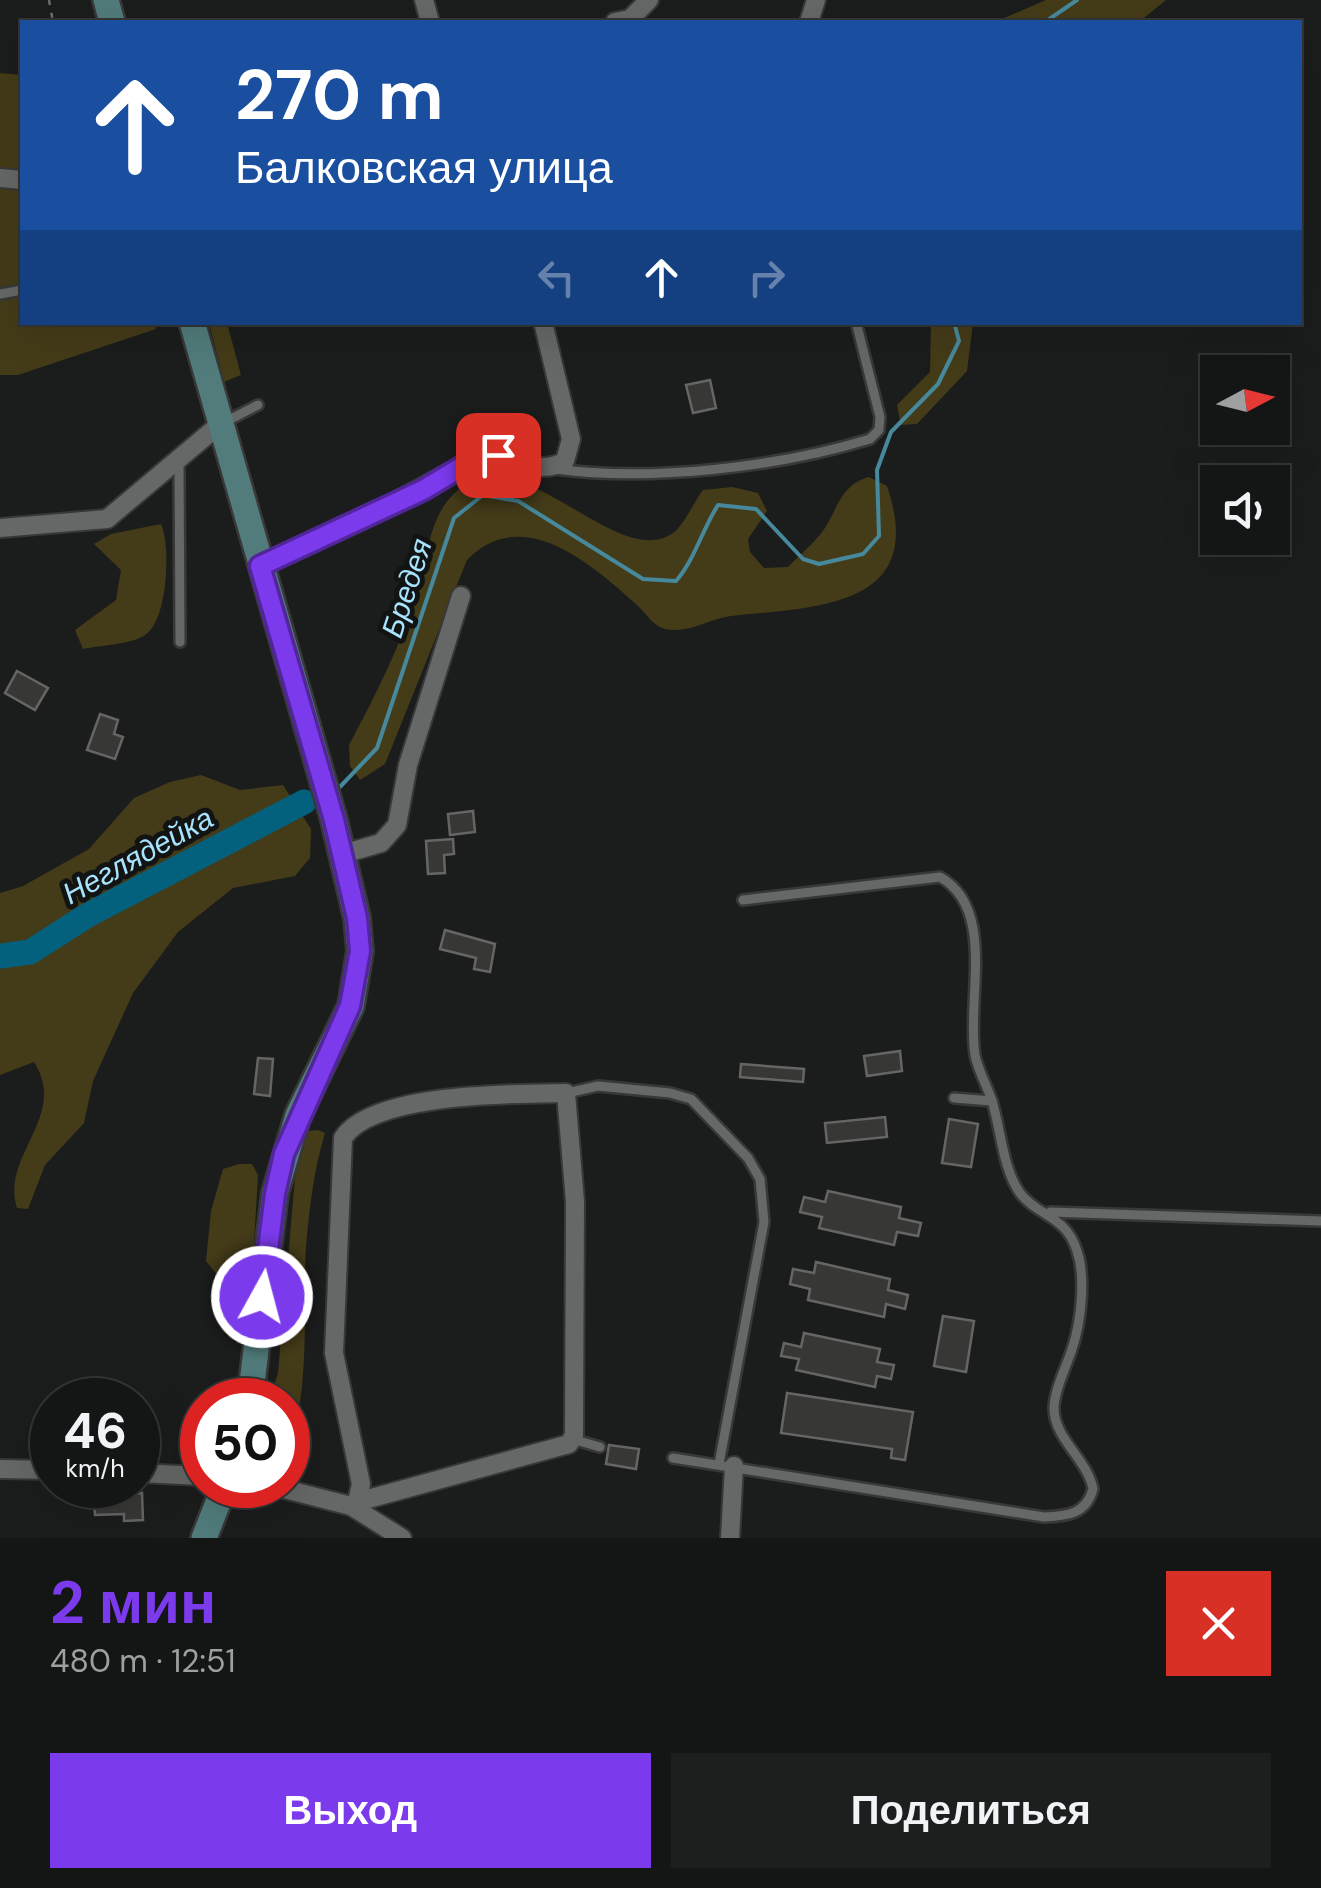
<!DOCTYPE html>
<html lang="ru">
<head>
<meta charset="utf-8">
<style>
  body { margin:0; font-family:"DM Sans",sans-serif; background:#1d1f1e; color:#f1f3f6; height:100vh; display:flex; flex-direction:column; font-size:38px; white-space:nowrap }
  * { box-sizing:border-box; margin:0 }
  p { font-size:32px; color:#9d9fa0 }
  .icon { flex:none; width:55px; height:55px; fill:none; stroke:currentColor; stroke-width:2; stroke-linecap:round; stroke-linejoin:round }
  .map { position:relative; height:1538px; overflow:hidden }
  .drawer { display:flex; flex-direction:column; background:#141615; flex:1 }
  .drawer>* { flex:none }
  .banner { position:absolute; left:20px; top:20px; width:1282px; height:305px; border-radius:0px; box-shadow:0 10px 40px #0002,0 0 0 2px #333534; background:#1a4fa0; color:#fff; overflow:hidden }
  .needle { width:65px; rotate:83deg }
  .fabs { position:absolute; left:1200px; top:355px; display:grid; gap:20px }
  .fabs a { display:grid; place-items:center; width:90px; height:90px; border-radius:0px; background:#141615; box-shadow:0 10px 40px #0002,0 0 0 2px #333534; font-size:50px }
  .speed { position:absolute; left:30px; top:1378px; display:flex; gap:20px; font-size:50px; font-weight:700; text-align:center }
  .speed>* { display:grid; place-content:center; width:130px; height:130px; border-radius:50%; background:#141615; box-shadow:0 10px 40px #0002,0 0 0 2px #333534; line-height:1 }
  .speed small { font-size:25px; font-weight:400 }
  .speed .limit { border:15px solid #d22; background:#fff; color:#111 }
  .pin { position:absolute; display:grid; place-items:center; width:85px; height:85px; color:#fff; margin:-42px; border-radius:20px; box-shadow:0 5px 15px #0006 }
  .me { position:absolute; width:110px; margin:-55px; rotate:7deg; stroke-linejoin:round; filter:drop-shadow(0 0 8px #0008) }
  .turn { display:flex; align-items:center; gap:35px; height:210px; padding:0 50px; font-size:45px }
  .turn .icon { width:130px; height:130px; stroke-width:2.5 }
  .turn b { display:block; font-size:70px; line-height:85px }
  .lanes { display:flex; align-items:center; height:95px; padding:0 50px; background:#0003; justify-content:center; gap:50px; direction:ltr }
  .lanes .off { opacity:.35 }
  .round { display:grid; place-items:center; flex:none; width:105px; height:105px; border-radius:0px; background:#1d1f1e }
  .head { display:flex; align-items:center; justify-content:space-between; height:170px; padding:0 50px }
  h1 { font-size:60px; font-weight:700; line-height:75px; color:#7c3aed }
  .button { display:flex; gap:20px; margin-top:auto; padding:20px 50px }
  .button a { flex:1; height:115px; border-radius:0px; background:#7c3aed; color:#fff; font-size:40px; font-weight:700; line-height:115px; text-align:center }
  .button a+a { background:#1d1f1e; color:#f1f3f6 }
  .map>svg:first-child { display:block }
  .green { fill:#443b18 }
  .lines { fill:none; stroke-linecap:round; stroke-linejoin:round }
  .stream { stroke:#47899c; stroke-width:4 }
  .river { stroke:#04617d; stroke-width:25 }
  .building { fill:#373836; stroke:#656664; stroke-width:2.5 }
  .service-casing { stroke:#373837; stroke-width:14 }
  .minor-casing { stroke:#373837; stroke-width:22 }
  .secondary-casing { stroke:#373837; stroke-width:30 }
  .path { stroke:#6d6f6e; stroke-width:2.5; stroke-dasharray:5 8; stroke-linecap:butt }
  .service { stroke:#656866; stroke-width:9 }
  .minor { stroke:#656866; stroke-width:18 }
  .secondary { stroke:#517c7b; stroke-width:25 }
  .route-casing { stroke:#51269a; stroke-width:25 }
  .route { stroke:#7c3aed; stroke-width:18 }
  .labels { text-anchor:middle; stroke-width:10; stroke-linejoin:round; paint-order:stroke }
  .water-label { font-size:30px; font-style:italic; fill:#a7e3fd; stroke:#121413 }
</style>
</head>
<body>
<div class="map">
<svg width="1321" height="1538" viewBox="0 0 1321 1538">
  <rect width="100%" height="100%" fill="#1b1d1c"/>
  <!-- green -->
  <g class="green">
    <path d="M1046,0h120l-27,22h-144z"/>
    <path d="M0,73l22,2v247h133l1,7 -138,46h-18z"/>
    <path d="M209,323h18l14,52 -17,7z"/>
    <path d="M931,323h42l-6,48 -50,53 -16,1 -4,-20 33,-33z"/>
    <path d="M869,477l18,9c42,123 -73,121 -156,130 -23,3 -42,18 -66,13 -12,-3 -19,-16 -28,-24 -46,-41 -114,-102 -170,-45l-82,204 -25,16 -10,-14 -1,-21c25,-47 50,-96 66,-146 11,-32 12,-75 35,-101 64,-75 164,76 223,35 11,-8 21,-31 30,-43l29,-3 26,6 9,18 -19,28 2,13 14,16 24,-1c11,-11 25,-23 35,-36 15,-22 17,-46 46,-54z"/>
    <path d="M161,524c10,23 7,97 -16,111 -15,10 -44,10 -62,14l-8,-19 41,-30 5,-30 -27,-26 17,-10z"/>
    <path d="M201,775l39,15 43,-5 28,44 -1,29 -15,18 -62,12 -55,44 -45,61 -40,88 -9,42 -39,42 -17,44 -11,-1c-17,-52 52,-92 17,-146l-34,13v-182l23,-7 66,-37 45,-51 36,-16z"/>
    <path d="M318,1130l7,3c-11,36 -16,77 -19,114 -3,37 5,167 -18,189v-36h-18l8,-27 19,-218 11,-24z"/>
    <path d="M239,1164h13l6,11 -9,156 -11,13 -6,-13 -2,-40 -24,-30 5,-50 12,-42z"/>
  </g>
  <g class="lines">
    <!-- stream -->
    <g class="stream">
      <path d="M1045,22l32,-22"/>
      <path d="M337,790l40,-42 77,-230 29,-23 35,6 125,78 33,2c19,-22 26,-51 42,-76l38,4 47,50 16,5 44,-10 16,-18 -2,-66 14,-38 47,-48 21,-43 -5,-19"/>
      <path d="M304,802l15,-5"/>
    </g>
    <!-- river -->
    <path class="river" d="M0,956l30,-4 58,-37 216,-113"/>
  </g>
  <!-- building -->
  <g class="building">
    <path d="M710,380l6,28 -23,5 -7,-28z"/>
    <path d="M17,671l31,17 -13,22 -30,-17z"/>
    <path d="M100,714l18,6 -4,14 9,3 -8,22 -28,-9z"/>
    <path d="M473,811l2,21 -25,3 -2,-21z"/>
    <path d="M453,839l1,15 -10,1 1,18 -17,1 -2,-33z"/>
    <path d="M445,930l50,14 -5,28 -16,-3 2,-11 -36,-9z"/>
    <path d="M900,1051l2,20 -35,5 -3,-20z"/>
    <path d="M258,1058l15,1 -3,37 -16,-2z"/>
    <path d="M741,1064l63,5 -1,13 -63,-5z"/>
    <path d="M885,1117l2,20 -60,6 -2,-20z"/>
    <path d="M949,1119l29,5 -7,43 -29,-4z"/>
    <path d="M828,1191l73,16 -2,11 22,5 -3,13 -21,-4 -3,13 -75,-17 3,-11 -22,-5 4,-15 21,5z"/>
    <path d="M816,1262l74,17 -2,11 20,5 -3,14 -19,-5 -2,13 -76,-17 2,-11 -20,-5 3,-15 21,4z"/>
    <path d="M943,1316l31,5 -8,51 -32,-6z"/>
    <path d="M804,1333l76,16 -3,13 17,3 -3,14 -14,-3 -2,11 -79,-17 3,-11 -18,-3 3,-13 17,4z"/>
    <path d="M787,1393l126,19 -8,48 -14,-2 1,-9 -111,-16z"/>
    <path d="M609,1445l30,4 -3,20 -30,-5z"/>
    <path d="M142,1493l1,27 -19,1v-7l-29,1 -1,-16z"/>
  </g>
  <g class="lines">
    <defs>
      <g id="service">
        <path d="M0,294l22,-4"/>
        <path d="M225,422l33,-17"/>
        <path d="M179,460l1,182"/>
        <path d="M556,469c95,13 223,-2 314,-30l9,-9 1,-13 -24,-95"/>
        <path d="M567,1093l31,-7 72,7 21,6 57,59 12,21 4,43 -45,242"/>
        <path d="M954,1098l38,3"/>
        <path d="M1050,1212l271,9"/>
        <path d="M572,1439l28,8"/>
        <path d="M673,1458l371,59c24,-1 42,-3 49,-28 -5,-29 -40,-51 -39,-82 1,-19 12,-39 18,-58 9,-26 14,-72 5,-98 -11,-36 -39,-34 -57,-58 -18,-25 -19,-66 -29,-95 -5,-14 -13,-28 -16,-43 -9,-54 22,-146 -35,-178l-197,23"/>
      </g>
      <g id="minor">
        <path d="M424,0l6,22"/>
        <path d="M615,22l15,-3 19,-19"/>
        <path d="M809,22l7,-22"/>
        <path d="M0,178l22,2"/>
        <path d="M0,528l107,-9 112,-94"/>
        <path d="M260,566l100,-45 118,-64c31,-4 59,21 87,4l6,-22 -28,-117"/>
        <path d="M343,854l38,-11 16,-18 11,-60 53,-169"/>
        <path d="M0,1469l52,1"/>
        <path d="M138,1473l64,3"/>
        <path d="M269,1485l82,21 51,32"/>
        <path d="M351,1506l6,-4 4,-18 -27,-131 9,-215c30,-46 173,-44 223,-45l9,109 -1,233 -5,9 -212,58"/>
        <path d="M730,1538l4,-72"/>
      </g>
      <g id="secondary">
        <path d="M106,0l6,22"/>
        <path d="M192,322l142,498 23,98 3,33 -9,55 -53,109 -23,78 -25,207"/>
        <path d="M204,1538l21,-53"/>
      </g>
    </defs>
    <!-- service casing -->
    <use href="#service" class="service-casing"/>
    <!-- minor casing -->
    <use href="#minor" class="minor-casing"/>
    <!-- secondary casing -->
    <use href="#secondary" class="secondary-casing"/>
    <!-- path -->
    <path class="path" d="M49,0l4,22"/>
    <!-- service -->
    <use href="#service" class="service"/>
    <!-- minor -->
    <use href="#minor" class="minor"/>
    <!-- secondary -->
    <use href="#secondary" class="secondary"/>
  </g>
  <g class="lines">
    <defs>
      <path id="route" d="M262,1297l13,-103 9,-40 66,-148 10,-55 -3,-33 -23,-98 -74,-254 163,-76 55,-33 20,-2"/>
    </defs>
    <!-- route casing -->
    <use href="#route" class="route-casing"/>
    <!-- route -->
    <use href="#route" class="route"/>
  </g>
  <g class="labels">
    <!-- water labels -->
    <g class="water-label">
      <text transform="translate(407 588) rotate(-72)" y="10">Бредея</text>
      <text transform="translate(138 856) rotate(-29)" y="10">Неглядейка</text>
    </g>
  </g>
</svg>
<div class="fabs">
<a><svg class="needle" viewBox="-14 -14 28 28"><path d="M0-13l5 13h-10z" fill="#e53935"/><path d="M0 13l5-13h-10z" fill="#9d9fa0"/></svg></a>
<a><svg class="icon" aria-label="sound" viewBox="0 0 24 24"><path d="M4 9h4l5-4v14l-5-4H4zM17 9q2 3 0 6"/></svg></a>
</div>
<div class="speed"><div>46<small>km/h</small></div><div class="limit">50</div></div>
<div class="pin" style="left:498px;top:455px;background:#d93025"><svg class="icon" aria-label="arrive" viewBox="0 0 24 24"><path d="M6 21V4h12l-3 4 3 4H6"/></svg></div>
<svg class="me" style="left:262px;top:1297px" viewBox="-20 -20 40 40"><circle r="17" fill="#7c3aed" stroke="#fff" stroke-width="3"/><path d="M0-11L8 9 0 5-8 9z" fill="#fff"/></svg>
<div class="banner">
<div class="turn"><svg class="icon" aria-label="ahead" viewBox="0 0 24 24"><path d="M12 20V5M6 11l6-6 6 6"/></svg><div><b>270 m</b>Балковская улица</div></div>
<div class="lanes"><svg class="icon off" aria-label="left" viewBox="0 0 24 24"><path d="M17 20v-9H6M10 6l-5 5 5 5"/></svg><svg class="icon" aria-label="ahead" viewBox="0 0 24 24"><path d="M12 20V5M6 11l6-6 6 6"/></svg><svg class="icon off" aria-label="right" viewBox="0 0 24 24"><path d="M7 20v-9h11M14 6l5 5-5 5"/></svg></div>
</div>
</div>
<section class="drawer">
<div class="head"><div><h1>2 мин</h1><p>480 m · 12:51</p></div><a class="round" style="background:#d93025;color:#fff"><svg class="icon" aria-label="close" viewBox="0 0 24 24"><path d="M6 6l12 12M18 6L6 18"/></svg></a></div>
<div class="button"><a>Выход</a><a>Поделиться</a></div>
</section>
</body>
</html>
